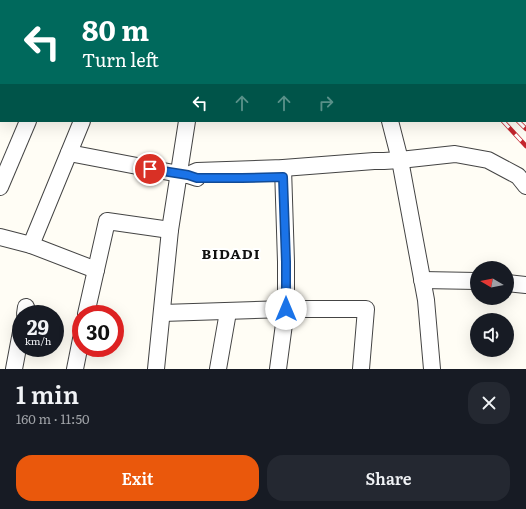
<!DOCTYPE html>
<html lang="en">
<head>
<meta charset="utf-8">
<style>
  body { margin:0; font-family:Literata,serif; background:#242831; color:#f1f3f6; height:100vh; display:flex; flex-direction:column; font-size:15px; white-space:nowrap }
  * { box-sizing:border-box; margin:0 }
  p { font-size:13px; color:#9ea1a6 }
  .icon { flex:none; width:22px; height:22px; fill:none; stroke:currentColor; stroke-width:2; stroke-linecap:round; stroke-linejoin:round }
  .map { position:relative; height:369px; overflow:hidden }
  .panel { display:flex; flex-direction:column; background:#171b24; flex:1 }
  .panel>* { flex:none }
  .hud { position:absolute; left:0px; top:0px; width:526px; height:122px; box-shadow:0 4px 16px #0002; background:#00695c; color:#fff; overflow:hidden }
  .needle { width:26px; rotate:280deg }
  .tools { position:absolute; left:470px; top:261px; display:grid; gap:8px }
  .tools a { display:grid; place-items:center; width:44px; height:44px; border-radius:50%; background:#171b24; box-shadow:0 4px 16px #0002; font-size:20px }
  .speed { position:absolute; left:12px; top:305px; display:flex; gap:8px; font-size:20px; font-weight:700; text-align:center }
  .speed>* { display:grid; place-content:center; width:52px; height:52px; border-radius:50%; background:#171b24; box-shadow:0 4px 16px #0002; line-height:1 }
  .speed small { font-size:10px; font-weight:400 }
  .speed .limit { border:6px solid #d22; background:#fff; color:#111 }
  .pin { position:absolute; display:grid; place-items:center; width:34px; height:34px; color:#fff; margin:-17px; border:2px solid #fff; border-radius:50%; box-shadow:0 1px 4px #0007 }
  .me { position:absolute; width:44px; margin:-22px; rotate:0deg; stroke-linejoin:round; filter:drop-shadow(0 0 3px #0008) }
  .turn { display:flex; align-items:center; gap:14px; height:84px; padding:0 16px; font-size:18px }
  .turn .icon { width:52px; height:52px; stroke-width:2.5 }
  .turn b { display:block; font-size:28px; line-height:34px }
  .lanes { display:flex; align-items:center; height:38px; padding:0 16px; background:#0003; justify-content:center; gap:20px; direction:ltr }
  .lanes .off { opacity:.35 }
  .round { display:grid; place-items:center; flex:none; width:42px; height:42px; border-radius:16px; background:#242831 }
  .headline { display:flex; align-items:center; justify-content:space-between; height:68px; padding:0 16px }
  h1 { font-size:24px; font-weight:600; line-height:30px }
  .button { display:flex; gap:8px; margin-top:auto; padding:8px 16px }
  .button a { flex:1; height:46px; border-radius:16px; background:#ea580c; color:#fff; font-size:16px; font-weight:600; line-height:46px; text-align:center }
  .button a+a { background:#242831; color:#f1f3f6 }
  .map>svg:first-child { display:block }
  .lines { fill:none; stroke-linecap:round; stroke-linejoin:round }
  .minor-casing { stroke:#444; stroke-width:18 }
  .major-casing { stroke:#222; stroke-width:23 }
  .minor { stroke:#fff; stroke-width:16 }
  .major { stroke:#f9d66b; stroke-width:21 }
  .rail-casing { stroke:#c4262e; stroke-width:4.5 }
  .rail { stroke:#fff; stroke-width:3; stroke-dasharray:9; stroke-linecap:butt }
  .route-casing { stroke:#114b97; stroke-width:10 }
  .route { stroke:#1a73e8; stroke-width:7 }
  .labels { text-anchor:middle; stroke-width:4; stroke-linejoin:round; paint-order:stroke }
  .district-label { font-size:14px; font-weight:bold; letter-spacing:1px; fill:#111; stroke:#fff }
</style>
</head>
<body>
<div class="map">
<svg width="526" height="369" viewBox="0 0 526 369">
  <rect width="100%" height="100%" fill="#fffdf5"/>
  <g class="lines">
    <defs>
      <g id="minor">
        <path d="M336,0l1,1"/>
        <path d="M23,1v-1"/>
        <path d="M87,1l1,-1"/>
        <path d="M150,1l1,-1"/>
        <path d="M214,1v-1"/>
        <path d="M0,52h1"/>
        <path d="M390,121l10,39 26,140 6,69"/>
        <path d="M69,153l110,21 9,1 9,3"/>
        <path d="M188,175l9,-4 86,-3 91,-7h10l16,-1 55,-6 33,6 30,16 8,10"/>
        <path d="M0,187l28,-66"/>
        <path d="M0,237l31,8 65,25"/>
        <path d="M31,245l51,-124"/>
        <path d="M422,280l55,1"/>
        <path d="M507,283l19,2"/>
        <path d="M162,313l124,-4h80l-5,60"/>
        <path d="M25,314l1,-7"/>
        <path d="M86,314l21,-93 63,9"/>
        <path d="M14,369l7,-37"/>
        <path d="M75,369l6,-30"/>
        <path d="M156,369l14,-139 17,-109"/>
        <path d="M218,369l10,-57"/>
        <path d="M278,369l8,-60v-47l-3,-94"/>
      </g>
      <g id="major">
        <path d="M509,0v1"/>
        <path d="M525,23l1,1"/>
      </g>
    </defs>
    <!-- minor casing -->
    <use href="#minor" class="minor-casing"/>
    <!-- major casing -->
    <use href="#major" class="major-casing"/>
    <!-- minor -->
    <use href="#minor" class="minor"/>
    <!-- major -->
    <use href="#major" class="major"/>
    <defs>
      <g id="rail">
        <path d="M391,0l1,1"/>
        <path d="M406,0l1,1"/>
        <path d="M503,121l23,25"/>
        <path d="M518,121l8,8"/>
      </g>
    </defs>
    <!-- rail casing -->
    <use href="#rail" class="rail-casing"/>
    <!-- rail -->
    <use href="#rail" class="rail"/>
  </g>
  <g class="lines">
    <defs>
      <path id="route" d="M150,169l38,6 9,3h45l41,-1 3,85v47"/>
    </defs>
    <!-- route casing -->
    <use href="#route" class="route-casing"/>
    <!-- route -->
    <use href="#route" class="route"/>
  </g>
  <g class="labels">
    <!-- district labels -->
    <g class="district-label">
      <text x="231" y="259">BIDADI</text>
    </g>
  </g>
</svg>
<div class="tools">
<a><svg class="needle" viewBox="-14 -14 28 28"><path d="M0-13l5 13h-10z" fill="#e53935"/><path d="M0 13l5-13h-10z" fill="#9ea1a6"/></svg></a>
<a><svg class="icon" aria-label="sound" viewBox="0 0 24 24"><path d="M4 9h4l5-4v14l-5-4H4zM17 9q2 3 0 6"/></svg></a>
</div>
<div class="speed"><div>29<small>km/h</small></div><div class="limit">30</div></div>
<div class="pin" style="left:150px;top:169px;background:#d93025"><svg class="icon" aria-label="arrive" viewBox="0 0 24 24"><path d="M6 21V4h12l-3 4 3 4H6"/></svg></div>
<svg class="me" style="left:286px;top:309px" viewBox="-20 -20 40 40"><circle r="19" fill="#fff"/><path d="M0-13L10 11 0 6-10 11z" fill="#1a73e8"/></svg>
<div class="hud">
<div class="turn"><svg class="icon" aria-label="left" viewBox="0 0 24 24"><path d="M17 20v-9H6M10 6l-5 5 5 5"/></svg><div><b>80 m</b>Turn left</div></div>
<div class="lanes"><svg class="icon" aria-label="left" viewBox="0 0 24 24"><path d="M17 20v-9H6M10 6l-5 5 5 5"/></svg><svg class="icon off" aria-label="ahead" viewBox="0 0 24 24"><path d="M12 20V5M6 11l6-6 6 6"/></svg><svg class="icon off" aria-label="ahead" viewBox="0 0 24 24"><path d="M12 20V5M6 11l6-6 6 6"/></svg><svg class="icon off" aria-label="right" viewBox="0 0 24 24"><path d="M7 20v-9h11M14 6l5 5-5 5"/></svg></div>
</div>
</div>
<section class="panel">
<div class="headline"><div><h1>1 min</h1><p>160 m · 11:50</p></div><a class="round"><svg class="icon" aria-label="close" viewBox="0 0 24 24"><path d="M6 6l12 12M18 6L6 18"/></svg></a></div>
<div class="button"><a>Exit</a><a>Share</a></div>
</section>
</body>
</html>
